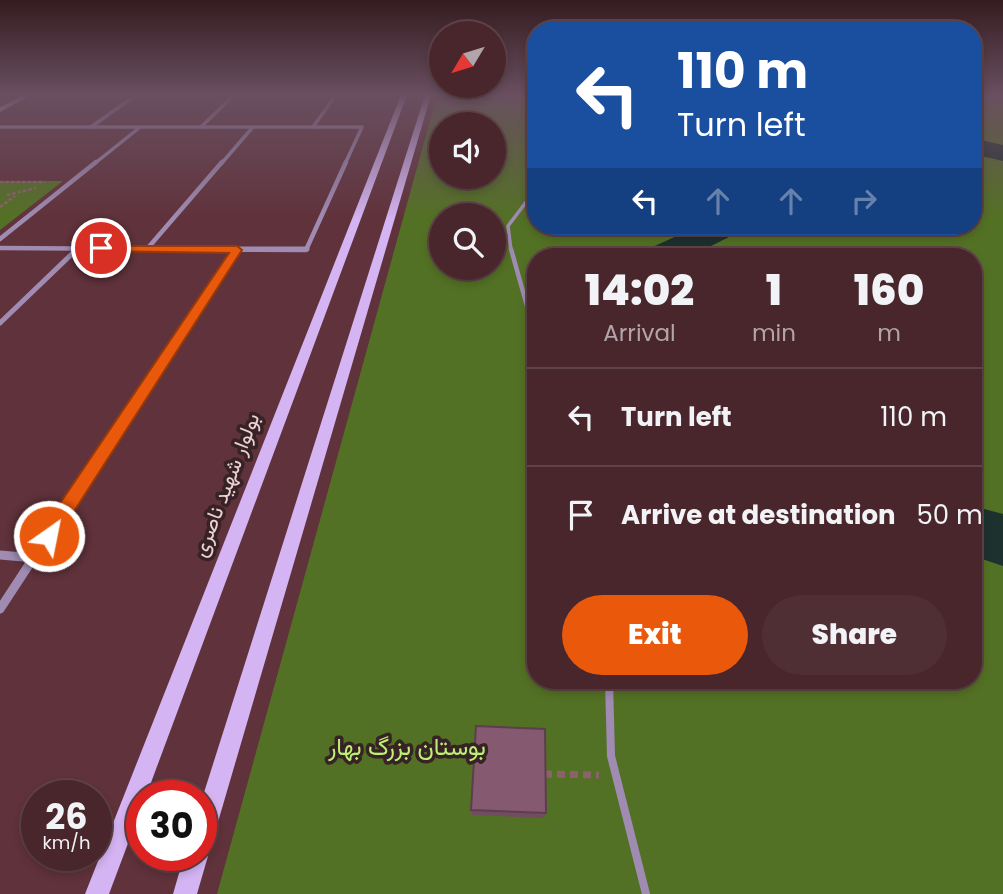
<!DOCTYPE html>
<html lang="en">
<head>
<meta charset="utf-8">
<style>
  body { margin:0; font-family:Poppins,Vazirmatn,sans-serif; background:#4f2e34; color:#f1f3f6; height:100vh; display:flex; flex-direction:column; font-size:26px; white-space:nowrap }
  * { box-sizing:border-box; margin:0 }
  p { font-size:23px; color:#b1a5a9 }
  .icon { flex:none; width:38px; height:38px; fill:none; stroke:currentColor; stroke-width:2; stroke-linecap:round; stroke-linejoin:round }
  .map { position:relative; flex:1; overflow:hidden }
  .sheet { position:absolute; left:527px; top:248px; width:455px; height:441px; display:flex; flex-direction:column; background:#48262c; border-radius:28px; box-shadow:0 4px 10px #0003,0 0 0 2px #604348 }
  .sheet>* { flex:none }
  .top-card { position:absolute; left:527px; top:21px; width:455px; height:214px; border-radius:28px; box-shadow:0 4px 10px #0003,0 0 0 2px #604348; background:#1a4fa0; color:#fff; overflow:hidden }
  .needle { width:46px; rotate:232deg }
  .buttons { position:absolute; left:429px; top:21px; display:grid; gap:14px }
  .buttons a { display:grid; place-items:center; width:77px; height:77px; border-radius:50%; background:#48262c; box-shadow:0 4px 10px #0003,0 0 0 2px #604348; font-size:35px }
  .speed { position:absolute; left:21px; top:780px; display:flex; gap:14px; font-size:35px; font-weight:700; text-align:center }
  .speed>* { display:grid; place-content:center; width:91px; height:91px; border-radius:50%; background:#48262c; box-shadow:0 4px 10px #0003,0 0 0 2px #604348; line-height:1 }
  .speed small { font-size:18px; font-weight:400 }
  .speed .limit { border:10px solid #d22; background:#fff; color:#111 }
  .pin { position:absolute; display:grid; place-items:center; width:60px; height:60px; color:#fff; margin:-30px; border:4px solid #fff; border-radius:50%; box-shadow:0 2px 7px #0007 }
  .me { position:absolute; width:77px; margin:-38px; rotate:33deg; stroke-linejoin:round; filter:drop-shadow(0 0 5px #0008) }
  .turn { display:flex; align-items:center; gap:24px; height:147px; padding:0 35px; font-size:32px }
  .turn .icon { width:91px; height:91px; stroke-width:2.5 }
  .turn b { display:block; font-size:49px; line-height:60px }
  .lanes { display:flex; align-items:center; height:66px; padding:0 35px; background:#0003; justify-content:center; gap:35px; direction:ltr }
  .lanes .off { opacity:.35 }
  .eta { display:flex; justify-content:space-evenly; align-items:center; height:119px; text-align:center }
  .eta b { font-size:42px; font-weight:800; line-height:49px }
  .primary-button { display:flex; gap:14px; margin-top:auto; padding:14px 35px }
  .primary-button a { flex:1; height:80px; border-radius:42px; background:#ea580c; color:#fff; font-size:28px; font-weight:800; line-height:80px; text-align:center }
  .primary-button a+a { background:#4f2e34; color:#f1f3f6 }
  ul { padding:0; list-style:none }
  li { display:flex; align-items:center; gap:21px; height:98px; padding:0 35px; border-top:2px solid #604348 }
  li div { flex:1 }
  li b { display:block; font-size:26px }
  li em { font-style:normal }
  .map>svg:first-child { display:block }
  .green { fill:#537124; fill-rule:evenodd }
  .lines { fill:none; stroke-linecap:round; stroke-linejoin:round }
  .river { fill:#1d312f; fill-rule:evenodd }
  .path-far1 { stroke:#8b626a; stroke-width:2.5; stroke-dasharray:3.5 2; stroke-linecap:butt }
  .path { stroke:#8b626a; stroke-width:7; stroke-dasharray:8 5; stroke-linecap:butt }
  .lane-far3 { stroke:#a08cb3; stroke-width:2.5 }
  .lane-far2 { stroke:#a08cb3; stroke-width:3.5 }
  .lane-far1 { stroke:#a08cb3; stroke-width:4.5 }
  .lane { stroke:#a08cb3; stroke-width:8 }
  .street-far4 { stroke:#a08cb3; stroke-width:3.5 }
  .street-far3 { stroke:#a08cb3; stroke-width:4.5 }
  .street-far2 { stroke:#a08cb3; stroke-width:5 }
  .street-far1 { stroke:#a08cb3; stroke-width:7 }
  .street { stroke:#a08cb3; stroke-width:9 }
  .secondary { fill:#d4b4f2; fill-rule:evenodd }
  .wall { fill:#724d5f }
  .building { fill:#85596f; stroke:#5d3e4e; stroke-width:2 }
  .route { fill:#ea580c; stroke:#983908; stroke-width:2 }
  .labels { text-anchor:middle; stroke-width:7; stroke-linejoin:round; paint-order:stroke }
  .street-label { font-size:21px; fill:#eed1d5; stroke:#372226 }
  .near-park-label { font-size:24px; fill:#bdf173; stroke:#372226 }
</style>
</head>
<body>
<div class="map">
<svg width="1003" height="894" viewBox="0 0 1003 894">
  <rect width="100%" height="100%" fill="#60323b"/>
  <!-- green -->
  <g class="green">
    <path d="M437,95h98l1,131h437v-131h30v799h-786zM441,124h53v53h-53zM441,215h53v53h-53zM536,257h437v424h-437z"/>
    <path d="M0,181h63l-63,49z"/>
  </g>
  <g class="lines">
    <!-- river -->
    <g class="river">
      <path d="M973,138l30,7v16l-30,-7z"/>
      <path d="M699,226h43l-5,7 -48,24h-46l5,-8z"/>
      <path d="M973,506l30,8v52l-30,-10z"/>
    </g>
    <!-- path-far1 -->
    <g class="path-far1">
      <path d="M0,182h45"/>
      <path d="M7,195l29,-7"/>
      <path d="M0,207l15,-11"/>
    </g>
    <!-- path -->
    <path class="path" d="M544,774l55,1"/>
    <!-- lane-far3 -->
    <path class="lane-far3" d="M536,111l-8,26 8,19"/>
    <!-- lane-far2 -->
    <path class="lane-far2" d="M511,250l-3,-24 28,-37"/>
    <!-- lane-far1 -->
    <path class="lane-far1" d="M511,249l25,89"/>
    <!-- lane -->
    <path class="lane" d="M609,681l2,75 35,138"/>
    <!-- street-far4 -->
    <g class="street-far4">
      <path d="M0,127h362l-17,37"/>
      <path d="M91,127l45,-32"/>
      <path d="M201,127l33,-32"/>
      <path d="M313,127l20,-28"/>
      <path d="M94,164l45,-36"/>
      <path d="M221,164l31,-36"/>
    </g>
    <!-- street-far3 -->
    <g class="street-far3">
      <path d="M0,239l96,-77"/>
      <path d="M0,248l306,2 40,-88"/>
      <path d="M147,249l75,-87"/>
      <path d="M76,250l2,-2"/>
    </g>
    <!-- street-far2 -->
    <g class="street-far2">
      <path d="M99,249h208"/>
      <path d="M0,323l77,-74"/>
      <path d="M165,360l72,-110"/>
    </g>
    <!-- street-far1 -->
    <path class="street-far1" d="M73,498l93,-140"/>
    <!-- street -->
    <g class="street">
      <path d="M0,555l34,3"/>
      <path d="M0,609l74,-113"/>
    </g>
    <!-- secondary -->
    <g class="secondary">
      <path d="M24,95h7l-31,17v-5z"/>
      <path d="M401,95h6l-261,701h-4v10l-33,88h-24z"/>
      <path d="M425,95h6l-218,744 -4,8 -4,2 3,7 -11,38h-24l11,-38h17v-54z"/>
    </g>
  </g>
  <!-- wall -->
  <path class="wall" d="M471,810l75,3 -2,5 -72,-3z"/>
  <!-- building -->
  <path class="building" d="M476,726l69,3 1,84 -75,-3z"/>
  <!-- sky -->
  <linearGradient id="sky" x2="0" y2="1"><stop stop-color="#351c20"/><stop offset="0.43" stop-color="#694f60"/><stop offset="1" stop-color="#694f60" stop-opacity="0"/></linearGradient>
  <rect width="1003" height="220" fill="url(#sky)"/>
  <!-- route -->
  <path class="route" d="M97,246h140l5,4 -187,291 -6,3 -7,-3 -2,-5 2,-6 187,-277 -128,-2 -4,-1z"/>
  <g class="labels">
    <!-- street labels -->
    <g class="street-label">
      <text transform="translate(226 485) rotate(-69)" y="7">بولوار شهید ناصری</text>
    </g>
    <!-- near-park labels -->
    <g class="near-park-label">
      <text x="407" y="755">بوستان بزرگ بهار</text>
    </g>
  </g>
</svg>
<div class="buttons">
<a><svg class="needle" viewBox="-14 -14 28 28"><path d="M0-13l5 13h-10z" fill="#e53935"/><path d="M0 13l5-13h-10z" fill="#b1a5a9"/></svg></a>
<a><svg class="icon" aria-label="sound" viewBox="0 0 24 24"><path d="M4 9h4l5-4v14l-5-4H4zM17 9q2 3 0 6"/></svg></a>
<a><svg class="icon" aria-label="search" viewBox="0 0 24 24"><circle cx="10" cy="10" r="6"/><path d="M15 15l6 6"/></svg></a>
</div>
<div class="speed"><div>26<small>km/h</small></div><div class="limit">30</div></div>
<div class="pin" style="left:101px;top:248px;background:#d93025"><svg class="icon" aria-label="arrive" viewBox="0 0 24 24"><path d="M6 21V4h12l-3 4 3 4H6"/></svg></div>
<svg class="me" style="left:49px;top:536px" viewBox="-20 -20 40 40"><circle r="17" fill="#ea580c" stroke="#fff" stroke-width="3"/><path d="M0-11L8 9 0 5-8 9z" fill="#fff"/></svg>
<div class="top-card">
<div class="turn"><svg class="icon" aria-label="left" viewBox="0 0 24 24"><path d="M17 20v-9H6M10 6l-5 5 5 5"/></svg><div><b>110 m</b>Turn left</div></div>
<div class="lanes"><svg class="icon" aria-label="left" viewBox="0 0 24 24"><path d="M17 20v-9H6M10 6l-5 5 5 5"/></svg><svg class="icon off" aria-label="ahead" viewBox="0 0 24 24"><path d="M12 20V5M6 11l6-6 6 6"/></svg><svg class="icon off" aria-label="ahead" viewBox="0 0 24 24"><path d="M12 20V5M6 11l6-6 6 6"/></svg><svg class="icon off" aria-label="right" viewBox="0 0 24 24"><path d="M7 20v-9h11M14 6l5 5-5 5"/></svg></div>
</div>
<section class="sheet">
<div class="eta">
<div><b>14:02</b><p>Arrival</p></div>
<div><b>1</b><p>min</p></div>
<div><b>160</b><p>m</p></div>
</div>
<ul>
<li><svg class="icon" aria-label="left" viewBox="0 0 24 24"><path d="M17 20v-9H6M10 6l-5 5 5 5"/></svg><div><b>Turn left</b></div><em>110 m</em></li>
<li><svg class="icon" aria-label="arrive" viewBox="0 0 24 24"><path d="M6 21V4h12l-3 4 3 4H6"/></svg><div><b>Arrive at destination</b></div><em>50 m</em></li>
</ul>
<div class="primary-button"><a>Exit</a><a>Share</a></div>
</section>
</div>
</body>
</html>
